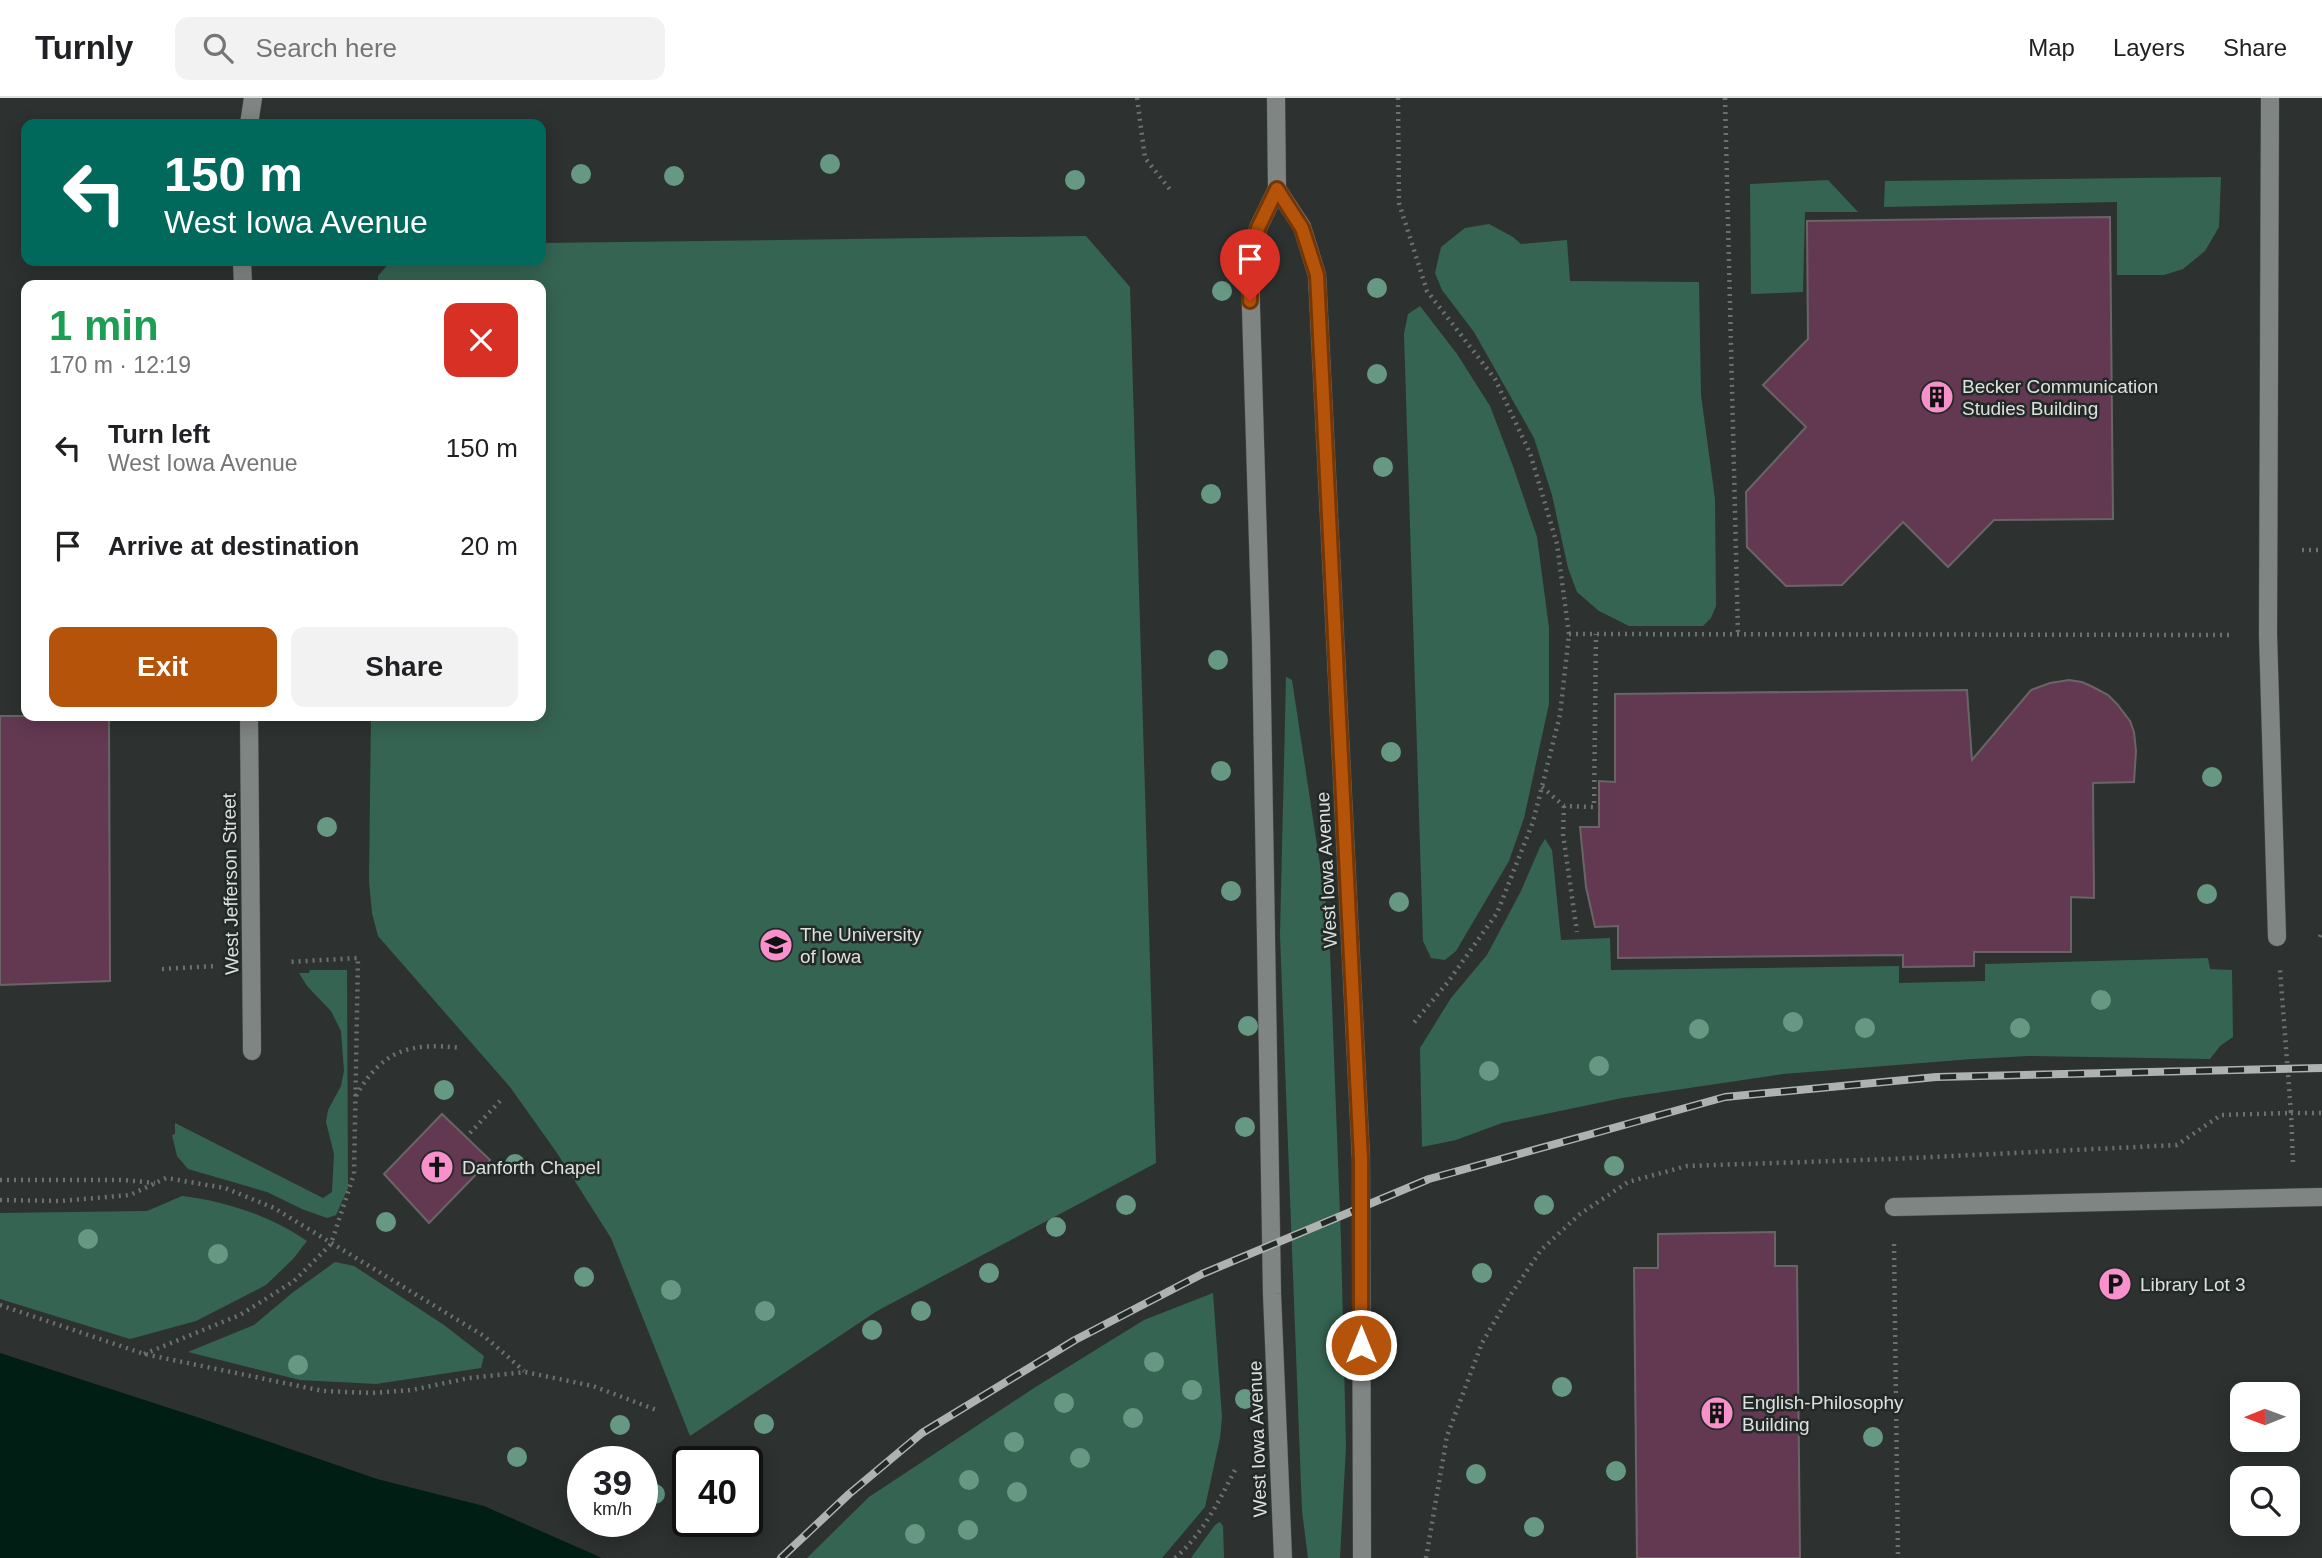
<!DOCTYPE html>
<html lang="en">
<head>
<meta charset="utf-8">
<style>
  body { margin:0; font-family:Helvetica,sans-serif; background:#f2f2f2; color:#202124; height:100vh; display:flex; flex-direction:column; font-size:26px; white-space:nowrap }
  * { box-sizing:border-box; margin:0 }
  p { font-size:23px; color:#757577 }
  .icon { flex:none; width:38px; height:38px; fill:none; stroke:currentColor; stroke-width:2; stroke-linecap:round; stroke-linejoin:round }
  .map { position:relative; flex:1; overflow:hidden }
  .panel { position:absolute; left:21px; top:182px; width:525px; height:441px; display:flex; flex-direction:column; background:#fff; border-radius:14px; box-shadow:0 4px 18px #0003 }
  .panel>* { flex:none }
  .hud { position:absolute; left:21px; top:21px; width:525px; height:147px; border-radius:14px; box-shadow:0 4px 18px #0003; background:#00695c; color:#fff; overflow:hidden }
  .needle { width:46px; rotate:269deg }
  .buttons { position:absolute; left:2230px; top:1284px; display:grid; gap:14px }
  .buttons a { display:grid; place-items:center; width:70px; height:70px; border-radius:14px; background:#fff; box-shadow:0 4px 18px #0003; font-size:35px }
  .speed { position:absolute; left:567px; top:1348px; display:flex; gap:14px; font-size:35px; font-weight:700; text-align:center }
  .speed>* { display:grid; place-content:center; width:91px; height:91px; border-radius:50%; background:#fff; box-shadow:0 4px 18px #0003; line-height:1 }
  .speed small { font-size:18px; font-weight:400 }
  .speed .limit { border:4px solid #111; border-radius:10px; background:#fff; color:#111 }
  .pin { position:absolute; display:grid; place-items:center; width:60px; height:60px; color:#fff; margin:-72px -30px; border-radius:50% 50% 50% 0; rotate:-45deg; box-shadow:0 0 7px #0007 }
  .pin .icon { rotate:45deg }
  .me { position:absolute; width:77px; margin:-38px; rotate:0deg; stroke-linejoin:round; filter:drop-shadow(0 0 5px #0008) }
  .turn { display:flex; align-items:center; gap:24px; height:147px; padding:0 28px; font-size:32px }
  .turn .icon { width:91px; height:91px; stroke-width:2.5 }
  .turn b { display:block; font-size:49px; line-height:60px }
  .round { display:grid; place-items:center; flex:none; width:74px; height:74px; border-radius:14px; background:#f2f2f2 }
  .overview { display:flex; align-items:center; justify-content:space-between; height:119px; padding:0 28px }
  h1 { font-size:42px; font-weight:700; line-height:52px; color:#1e9e55 }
  .button { display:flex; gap:14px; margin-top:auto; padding:14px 28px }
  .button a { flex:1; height:80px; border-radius:14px; background:#b45309; color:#fff; font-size:28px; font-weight:700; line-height:80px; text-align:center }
  .button a+a { background:#f2f2f2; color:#202124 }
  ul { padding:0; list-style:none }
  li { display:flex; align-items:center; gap:21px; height:98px; padding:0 28px }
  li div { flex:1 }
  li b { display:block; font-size:26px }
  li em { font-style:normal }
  header { display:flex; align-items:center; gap:42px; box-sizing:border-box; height:98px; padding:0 35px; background:#fff; border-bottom:2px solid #e0e0e0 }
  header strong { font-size:33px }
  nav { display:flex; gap:38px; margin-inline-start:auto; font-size:24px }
  .search { width:490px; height:63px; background:#f2f2f2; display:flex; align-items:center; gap:18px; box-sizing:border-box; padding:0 24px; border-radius:14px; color:#757577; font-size:26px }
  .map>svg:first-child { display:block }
  .green { fill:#366452 }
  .water { fill:#011e14 }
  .building { fill:#633952; stroke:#6a6467; stroke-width:2 }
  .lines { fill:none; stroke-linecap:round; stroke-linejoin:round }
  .service-casing { stroke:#494d4b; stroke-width:19 }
  .minor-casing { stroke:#494d4b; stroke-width:19 }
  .tertiary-casing { stroke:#494d4b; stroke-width:19 }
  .path { stroke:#6d7270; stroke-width:4.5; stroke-dasharray:2 5; stroke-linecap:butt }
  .service { stroke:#7f8582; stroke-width:18 }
  .minor { stroke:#7f8582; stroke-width:18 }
  .tertiary { stroke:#7f8582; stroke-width:18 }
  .rail-casing { stroke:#aeb2b0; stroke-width:8 }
  .rail { stroke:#232926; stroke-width:5; stroke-dasharray:16; stroke-linecap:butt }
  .tree { fill:#669884 }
  .route-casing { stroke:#753606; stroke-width:18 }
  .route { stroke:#b45309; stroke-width:12 }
  .labels { text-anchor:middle; stroke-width:5; stroke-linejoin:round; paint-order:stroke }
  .poi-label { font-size:19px; fill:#dce0de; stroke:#232926; text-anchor:start }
  .street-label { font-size:19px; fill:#dce0de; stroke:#232926 }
</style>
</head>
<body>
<header>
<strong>Turnly</strong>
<div class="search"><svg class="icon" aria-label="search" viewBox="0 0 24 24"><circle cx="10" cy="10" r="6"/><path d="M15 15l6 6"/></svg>Search here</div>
<nav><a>Map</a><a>Layers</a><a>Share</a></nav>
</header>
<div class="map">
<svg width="2322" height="1460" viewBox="0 0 2322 1460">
  <rect width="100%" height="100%" fill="#2d3230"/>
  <!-- green -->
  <g class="green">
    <path d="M2221,79l-2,50 -14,24 -22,18 -19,6h-47v-73l-233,5 1,-26z"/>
    <path d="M1828,82l30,32h-53l-2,80 -52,2 -1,-110z"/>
    <path d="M1489,126l24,13 8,7 46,-4 3,41 129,1 2,113 14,104 1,107 -5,12 -8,8h-74l-30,-15 -22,-19 -9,-24 -16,-73 -18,-57 -60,-106 -32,-42 -7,-17 6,-26 24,-19z"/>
    <path d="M1086,138l44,51 26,876 -279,148 -187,125 -79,-198 -54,-85 -47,-66 -132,-151 -6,-23 -3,-32 2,-165h170v-431h-163v-9l13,-15h150v-18z"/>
    <path d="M1420,208l37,48 33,52 24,63 23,68 12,91v76l-25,114 -15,43 -53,90 -11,9 -14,-2 -8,-17 -19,-607 4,-20z"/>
    <path d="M1286,579l6,3 37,245 12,316 5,205 -6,112h-32l-6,-47 -22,-576z"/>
    <path d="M1545,741l7,11 9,90 49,-2 1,32 288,-4v17l86,-2v-17l223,-6 2,11 22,1 1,67 -13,9 -10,13 -182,-3 -56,3 -189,15 -161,24 -120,25 -46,17 -34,7 -2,-99 31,-50 36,-43 34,-64 19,-44z"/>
    <path d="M310,872h37l1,218 -12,27 -9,3 -25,-9 -35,-17 -79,-23 -11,-13 -5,-21 3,-1v-11l148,75 9,-6 2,-38 -8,-32 2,-12 13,-24 3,-15 -3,-40 -10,-20 -24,-25 -8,-13h10z"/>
    <path d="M182,1098c43,5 89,20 125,45l-14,18 -27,26 -70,36 -66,18 -130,-40v-86l147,-2z"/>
    <path d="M335,1164l19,4 90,59 40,31 -3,12 -105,16 -76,-4 -112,-28 66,-27 38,-32z"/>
    <path d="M1213,1195l9,124 -2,21 -15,69 -43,51h-355l62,-61 165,-109 110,-68z"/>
    <path d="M1220,1424l3,4 1,32h-33l24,-33z"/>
  </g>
  <!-- water -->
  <path class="water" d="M0,1255l203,66 174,60 107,27 118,52h-602z"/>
  <!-- building -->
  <g class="building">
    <path d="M2110,119l3,302 -119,1 -46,47 -45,-45 -61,63 -56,1 -39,-39 -1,-55 60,-65 -43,-42 45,-46 -1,-118z"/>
    <path d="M2069,582l13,2 11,5 15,8 9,9 13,17 4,11 2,19 -2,31 -41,1 1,115 -23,-1v55h-97v14l-71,1v-12l-285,3v-32l-23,1 -9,-40 -6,-60h19v-46l16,1v-88l352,-4 5,70 59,-70 19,-7z"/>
    <path d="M0,618h109l1,265 -110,4z"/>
    <path d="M442,1016l48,46 -61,63 -45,-49z"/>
    <path d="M1775,1134v34h22l3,292h-163l-3,-290h24v-34z"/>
  </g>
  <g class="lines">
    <defs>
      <g id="service">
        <path d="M2270,0l-2,536 9,303"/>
        <path d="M1894,1109l428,-10"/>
      </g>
      <g id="minor">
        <path d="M249,26l4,-26"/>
        <path d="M242,163l1,24"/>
        <path d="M249,618l3,335"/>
      </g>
      <g id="tertiary">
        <path d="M1276,0l1,91 -19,39 -8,47 11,366 11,653 11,264"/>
        <path d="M1277,91l25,38 15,48 44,884 1,399"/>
      </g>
    </defs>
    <!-- service casing -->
    <use href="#service" class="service-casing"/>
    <!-- minor casing -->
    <use href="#minor" class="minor-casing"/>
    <!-- tertiary casing -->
    <use href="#tertiary" class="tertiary-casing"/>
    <!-- path -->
    <g class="path">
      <path d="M1137,0l8,60 27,34"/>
      <path d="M1398,0l1,105 28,88 68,88 35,74 27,91 12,90 -9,81 -27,107 -36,91 -49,69 -36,43"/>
      <path d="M1725,0l13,536"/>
      <path d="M2302,452h20"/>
      <path d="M1569,536l664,1"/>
      <path d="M1542,689l22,19 30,1 2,-173"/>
      <path d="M1564,708l-1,28 14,98"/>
      <path d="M2320,839l2,-5"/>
      <path d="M162,871l54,-3"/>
      <path d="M356,998c26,-46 54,-54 105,-48"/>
      <path d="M470,1035l30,-32"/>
      <path d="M2293,1064l-2,-49h31"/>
      <path d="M0,1082h123l32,3"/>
      <path d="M0,1102l61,1 69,-6 36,-17 59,10 49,20 210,128 40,35"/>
      <path d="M1894,1146l4,314"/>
      <path d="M0,1207l144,49 179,37 49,2 40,-3 57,-12 56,-6 68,14 66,25"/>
      <path d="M144,1256l96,-39 54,-34 37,-37 23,-70 4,-216 -70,4"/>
      <path d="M1175,1460c28,-24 45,-59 61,-90"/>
      <path d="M1426,1460l21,-122 35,-93 27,-46 32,-47 39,-36 48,-32 59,-16 204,-7 286,-14 44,-30 70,-2 -11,-143"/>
    </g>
    <!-- service -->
    <use href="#service" class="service"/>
    <!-- minor -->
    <use href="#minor" class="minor"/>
    <!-- tertiary -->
    <use href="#tertiary" class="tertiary"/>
    <defs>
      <path id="rail" d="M781,1460l68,-64 73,-61 153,-93 127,-66 227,-95 296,-82 211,-20 386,-9"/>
    </defs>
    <!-- rail casing -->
    <use href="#rail" class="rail-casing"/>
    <!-- rail -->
    <use href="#rail" class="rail"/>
  </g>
  <!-- trees -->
  <g class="tree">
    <circle cx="830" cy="66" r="10"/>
    <circle cx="581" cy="76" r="10"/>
    <circle cx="674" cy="78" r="10"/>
    <circle cx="1075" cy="82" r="10"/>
    <circle cx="1377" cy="190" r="10"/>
    <circle cx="1222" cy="193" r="10"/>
    <circle cx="1377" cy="276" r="10"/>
    <circle cx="1383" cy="369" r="10"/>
    <circle cx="1211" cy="396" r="10"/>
    <circle cx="1218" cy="562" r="10"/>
    <circle cx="1391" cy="654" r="10"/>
    <circle cx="1221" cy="673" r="10"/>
    <circle cx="2212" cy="679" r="10"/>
    <circle cx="327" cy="729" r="10"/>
    <circle cx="1231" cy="793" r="10"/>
    <circle cx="2207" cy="796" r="10"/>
    <circle cx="1399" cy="804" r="10"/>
    <circle cx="2101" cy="902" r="10"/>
    <circle cx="1793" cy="924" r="10"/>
    <circle cx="1248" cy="928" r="10"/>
    <circle cx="1865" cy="930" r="10"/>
    <circle cx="2020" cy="930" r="10"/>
    <circle cx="1699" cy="931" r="10"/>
    <circle cx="1599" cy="968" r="10"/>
    <circle cx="1489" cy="973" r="10"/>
    <circle cx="444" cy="992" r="10"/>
    <circle cx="1245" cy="1029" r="10"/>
    <circle cx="515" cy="1066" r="10"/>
    <circle cx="1614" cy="1068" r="10"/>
    <circle cx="1126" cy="1107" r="10"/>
    <circle cx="1544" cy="1107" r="10"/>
    <circle cx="386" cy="1124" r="10"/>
    <circle cx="1056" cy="1129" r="10"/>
    <circle cx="88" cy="1141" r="10"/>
    <circle cx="218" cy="1156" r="10"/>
    <circle cx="989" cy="1175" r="10"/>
    <circle cx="1482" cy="1175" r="10"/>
    <circle cx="584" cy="1179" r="10"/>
    <circle cx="671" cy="1192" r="10"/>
    <circle cx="765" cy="1213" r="10"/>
    <circle cx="921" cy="1213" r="10"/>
    <circle cx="872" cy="1232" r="10"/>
    <circle cx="1154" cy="1264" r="10"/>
    <circle cx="298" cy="1267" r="10"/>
    <circle cx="1562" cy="1289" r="10"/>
    <circle cx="1192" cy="1292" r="10"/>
    <circle cx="1245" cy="1301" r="10"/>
    <circle cx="1064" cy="1305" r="10"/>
    <circle cx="1133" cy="1320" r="10"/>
    <circle cx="764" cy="1326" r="10"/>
    <circle cx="620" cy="1327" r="10"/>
    <circle cx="1873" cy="1339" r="10"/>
    <circle cx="1014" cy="1344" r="10"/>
    <circle cx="517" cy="1359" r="10"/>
    <circle cx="1080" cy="1360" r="10"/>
    <circle cx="1616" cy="1373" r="10"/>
    <circle cx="1476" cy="1376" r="10"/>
    <circle cx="969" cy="1382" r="10"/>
    <circle cx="1017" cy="1394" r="10"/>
    <circle cx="655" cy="1396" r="10"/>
    <circle cx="1534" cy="1429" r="10"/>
    <circle cx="968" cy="1432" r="10"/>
    <circle cx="915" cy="1436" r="10"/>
  </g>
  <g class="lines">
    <defs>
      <path id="route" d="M1250,203v-26l8,-47 19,-39 25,39 15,47 44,884v186"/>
    </defs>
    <!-- route casing -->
    <use href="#route" class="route-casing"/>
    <!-- route -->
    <use href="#route" class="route"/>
  </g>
  <!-- icons -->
  <defs>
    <symbol id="building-disc" viewBox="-11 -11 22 22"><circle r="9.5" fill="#f890cc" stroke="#232926"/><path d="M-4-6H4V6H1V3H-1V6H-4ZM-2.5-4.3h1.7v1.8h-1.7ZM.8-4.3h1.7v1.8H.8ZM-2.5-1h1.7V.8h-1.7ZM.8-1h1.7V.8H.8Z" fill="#111"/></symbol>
    <symbol id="university-disc" viewBox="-11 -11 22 22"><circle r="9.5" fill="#f890cc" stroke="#232926"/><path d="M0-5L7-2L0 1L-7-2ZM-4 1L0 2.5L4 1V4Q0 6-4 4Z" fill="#111"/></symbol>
    <symbol id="church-disc" viewBox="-11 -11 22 22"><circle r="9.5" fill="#f890cc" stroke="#232926"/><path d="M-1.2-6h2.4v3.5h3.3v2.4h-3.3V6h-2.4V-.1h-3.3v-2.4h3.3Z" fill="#111"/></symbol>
    <symbol id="parking-disc" viewBox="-11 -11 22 22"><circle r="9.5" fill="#f890cc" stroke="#232926"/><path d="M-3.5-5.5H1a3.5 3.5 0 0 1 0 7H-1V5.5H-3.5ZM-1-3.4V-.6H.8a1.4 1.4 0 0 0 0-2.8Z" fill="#111"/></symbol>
  </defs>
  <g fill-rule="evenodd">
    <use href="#building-disc" x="1918" y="280" width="38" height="38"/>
    <use href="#university-disc" x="757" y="828" width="38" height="38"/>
    <use href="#church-disc" x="418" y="1050" width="38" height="38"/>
    <use href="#parking-disc" x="2096" y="1167" width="38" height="38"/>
    <use href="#building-disc" x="1698" y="1296" width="38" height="38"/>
  </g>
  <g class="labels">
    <!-- poi labels -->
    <g class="poi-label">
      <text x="1962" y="295">Becker Communication<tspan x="1962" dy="22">Studies Building</tspan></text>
      <text x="800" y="843">The University<tspan x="800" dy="22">of Iowa</tspan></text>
      <text x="462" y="1076">Danforth Chapel</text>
      <text x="2140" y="1193">Library Lot 3</text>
      <text x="1742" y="1311">English-Philosophy<tspan x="1742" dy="22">Building</tspan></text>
    </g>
    <!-- street labels -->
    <g class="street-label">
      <text transform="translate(1326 772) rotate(-93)" y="7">West Iowa Avenue</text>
      <text transform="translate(230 786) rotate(-91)" y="7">West Jefferson Street</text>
      <text transform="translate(1257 1341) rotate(-92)" y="7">West Iowa Avenue</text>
    </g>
  </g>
</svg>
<div class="buttons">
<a><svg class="needle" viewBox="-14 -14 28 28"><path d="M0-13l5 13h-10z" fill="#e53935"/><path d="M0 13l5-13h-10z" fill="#757577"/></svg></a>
<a><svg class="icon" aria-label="search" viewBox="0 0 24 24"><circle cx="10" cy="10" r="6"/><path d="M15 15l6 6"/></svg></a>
</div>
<div class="speed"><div>39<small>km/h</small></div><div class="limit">40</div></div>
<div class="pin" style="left:1250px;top:203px;background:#d93025"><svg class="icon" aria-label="arrive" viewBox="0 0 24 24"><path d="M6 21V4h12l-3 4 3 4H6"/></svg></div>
<svg class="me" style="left:1361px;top:1247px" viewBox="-20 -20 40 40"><circle r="17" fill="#b45309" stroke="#fff" stroke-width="3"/><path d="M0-11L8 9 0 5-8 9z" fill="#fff"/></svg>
<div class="hud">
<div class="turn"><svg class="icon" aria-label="left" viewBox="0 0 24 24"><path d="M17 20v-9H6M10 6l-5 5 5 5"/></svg><div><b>150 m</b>West Iowa Avenue</div></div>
</div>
<section class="panel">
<div class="overview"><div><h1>1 min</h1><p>170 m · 12:19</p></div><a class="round" style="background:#d93025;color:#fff"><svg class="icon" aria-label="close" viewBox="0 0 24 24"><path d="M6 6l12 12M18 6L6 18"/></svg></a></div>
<ul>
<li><svg class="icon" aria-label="left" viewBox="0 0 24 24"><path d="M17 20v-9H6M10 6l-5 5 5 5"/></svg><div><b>Turn left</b><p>West Iowa Avenue</p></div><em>150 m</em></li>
<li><svg class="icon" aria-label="arrive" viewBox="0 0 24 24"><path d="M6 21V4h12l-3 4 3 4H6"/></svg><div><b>Arrive at destination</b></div><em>20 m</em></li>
</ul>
<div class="button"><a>Exit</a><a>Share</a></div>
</section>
</div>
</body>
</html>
